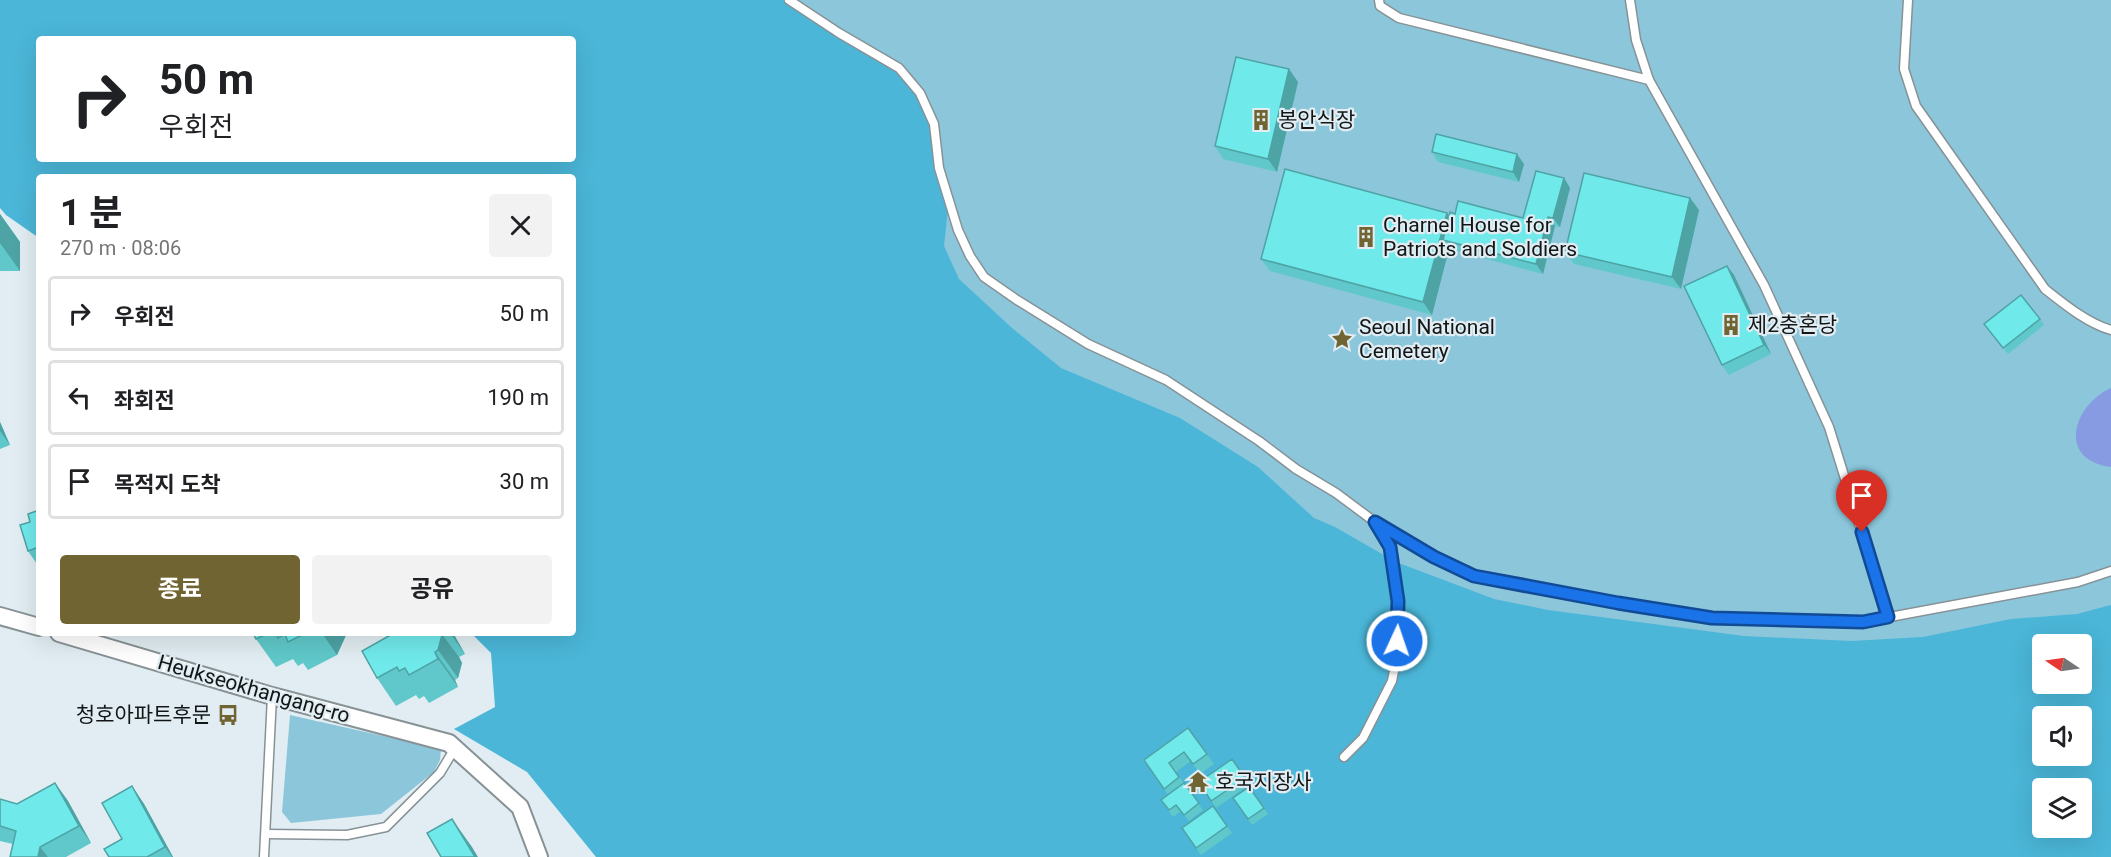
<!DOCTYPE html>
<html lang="ko">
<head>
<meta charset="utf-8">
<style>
  body { margin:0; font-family:Roboto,"Noto Sans KR",sans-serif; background:#f2f2f2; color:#202124; height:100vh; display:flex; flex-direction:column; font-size:22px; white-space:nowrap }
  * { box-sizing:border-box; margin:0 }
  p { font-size:20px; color:#757577 }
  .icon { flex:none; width:33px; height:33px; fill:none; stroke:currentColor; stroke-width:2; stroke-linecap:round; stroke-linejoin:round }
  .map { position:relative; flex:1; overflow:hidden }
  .details { position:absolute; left:36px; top:174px; width:540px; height:462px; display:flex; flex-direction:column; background:#fff; border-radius:6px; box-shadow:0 6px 24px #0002 }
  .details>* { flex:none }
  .guide { position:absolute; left:36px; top:36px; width:540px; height:126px; border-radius:6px; box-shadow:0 6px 24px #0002; background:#fff; color:#202124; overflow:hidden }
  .needle { width:39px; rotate:283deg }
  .buttons { position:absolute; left:2032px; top:634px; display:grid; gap:12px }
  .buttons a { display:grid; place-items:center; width:60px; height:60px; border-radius:6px; background:#fff; box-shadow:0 6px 24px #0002; font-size:30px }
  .pin { position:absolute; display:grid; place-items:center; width:51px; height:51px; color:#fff; margin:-62px -26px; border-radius:50% 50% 50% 0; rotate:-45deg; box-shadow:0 0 6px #0007 }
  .pin .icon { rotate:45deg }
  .me { position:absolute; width:66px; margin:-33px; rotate:3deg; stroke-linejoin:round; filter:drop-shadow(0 0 4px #0008) }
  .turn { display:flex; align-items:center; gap:21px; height:126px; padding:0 24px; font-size:27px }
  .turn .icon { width:78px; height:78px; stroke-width:2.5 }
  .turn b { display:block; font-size:42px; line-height:51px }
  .round { display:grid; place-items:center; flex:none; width:63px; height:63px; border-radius:6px; background:#f2f2f2 }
  .overview { display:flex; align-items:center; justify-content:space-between; height:102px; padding:0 24px }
  h1 { font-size:36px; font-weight:700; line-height:45px }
  .cta { display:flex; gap:12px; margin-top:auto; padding:12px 24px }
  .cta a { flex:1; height:69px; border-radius:6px; background:#706532; color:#fff; font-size:24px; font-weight:700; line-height:69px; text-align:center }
  .cta a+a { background:#f2f2f2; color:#202124 }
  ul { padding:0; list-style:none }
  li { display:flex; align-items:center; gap:18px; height:75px; margin:0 12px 9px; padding:0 12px; border:3px solid #e0e0e0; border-radius:6px }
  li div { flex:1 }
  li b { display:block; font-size:22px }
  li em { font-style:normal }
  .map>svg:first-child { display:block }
  .green { fill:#8bc6db; fill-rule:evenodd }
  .forest { fill:#4bb6d8; fill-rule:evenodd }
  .water { fill:#879be3 }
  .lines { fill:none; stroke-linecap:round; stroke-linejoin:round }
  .service-casing { stroke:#879296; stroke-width:11 }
  .minor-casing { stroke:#879296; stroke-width:20 }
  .service { stroke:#fff; stroke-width:8 }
  .minor { stroke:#fff; stroke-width:16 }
  .wall { fill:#60c8ca }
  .shaded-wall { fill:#4ea3a4 }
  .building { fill:#70e9eb; stroke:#4ea3a4; stroke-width:1.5 }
  .route-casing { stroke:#114b97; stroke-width:15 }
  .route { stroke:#1a73e8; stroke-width:10 }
  .labels { text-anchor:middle; stroke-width:4.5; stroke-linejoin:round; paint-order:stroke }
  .poi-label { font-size:21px; fill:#121617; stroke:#e1edf2; text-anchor:start }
  .street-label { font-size:21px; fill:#121617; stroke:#e1edf2 }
</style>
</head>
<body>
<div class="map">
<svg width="2111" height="857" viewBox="0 0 2111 857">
  <rect width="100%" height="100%" fill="#e1edf2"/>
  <!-- green -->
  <g class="green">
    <path d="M143,0h1968v857h-1332l-206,-680h-209l209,-18v-120zM2043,645h39v39h-39zM2043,717h39v39h-39zM2043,789h39v39h-39z"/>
    <path d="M290,715l151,34 -1,11 -6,12 -53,42 -90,9 -9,-11z"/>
  </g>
  <!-- forest -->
  <path class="forest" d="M0,0h789l110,68 21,25 14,31 15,75 -5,47 15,33 53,49 49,40 119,50 78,49 56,51 21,9 61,35 98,37 54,11 196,26 107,5 72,-4 88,-18 66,-5 34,-9v252h-1515l-69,-85 -73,-43 41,-22 -4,-54 -20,-20h102v-456h-534v61l-33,-23 -6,-7zM39,39h534v120h-534zM2043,645h39v39h-39zM2043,717h39v39h-39zM2043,789h39v39h-39z"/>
  <!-- water -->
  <path class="water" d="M2111,388v79c-55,-7 -38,-62 0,-79z"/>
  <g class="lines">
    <defs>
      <g id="service">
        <path d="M789,0l50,33 60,35 21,25 14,31 5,44 19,62 12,26 14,21 33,23 71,44 78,36 93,61 37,28 40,24 39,29 59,35 40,19 145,27 93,15 151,4 215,-40 33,-11"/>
        <path d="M1379,0l1,6 19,12 250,62 115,205 65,142 59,190"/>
        <path d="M1630,0l6,40 13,40"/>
        <path d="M1908,0l-4,69 12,37 129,183c19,15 42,34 66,41"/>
        <path d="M1344,757l19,-19 29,-57 4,-20 2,-60 -8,-54 -14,-22"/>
        <path d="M266,834l81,1 39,-8 54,-54 15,-25"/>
        <path d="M264,857l8,-161"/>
      </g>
      <g id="minor">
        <path d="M0,616l39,11"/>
        <path d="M59,633l213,63 177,47 71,64 19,50"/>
      </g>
    </defs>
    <!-- service casing -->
    <use href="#service" class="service-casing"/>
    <!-- minor casing -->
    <use href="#minor" class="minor-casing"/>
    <!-- service -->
    <use href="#service" class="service"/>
    <!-- minor -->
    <use href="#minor" class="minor"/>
  </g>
  <!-- wall -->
  <g class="wall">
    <path d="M1298,82l-21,90 -54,-13 -8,-13z"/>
    <path d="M1432,152l92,12 -5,18 -81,-20z"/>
    <path d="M1564,178l6,10 -10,39 -5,-1 -12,48 -94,-25 -17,66 -162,-44 -9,-12 186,-46 2,2 6,-1 68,4z"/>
    <path d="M1690,198l9,12 -18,79 -107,-25 -9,-12z"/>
    <path d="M0,214l20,28v29h-20z"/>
    <path d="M1727,266l7,9 37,79 -42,21 -7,-10z"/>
    <path d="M2040,319l4,6 -36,29 -24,-30z"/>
    <path d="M0,422l10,23 -10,4z"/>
    <path d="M39,510v57l-11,-16 2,-29z"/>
    <path d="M253,633h94l-10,22 -29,15 -5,-7 -5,3 -5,-7 -17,8 -20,-28z"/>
    <path d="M394,633h59l12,21 -6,3 3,6 -4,15 -3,2 3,7 -29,16 -5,-7 -5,3 -3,-4 -20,11 -19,-28z"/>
    <path d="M1188,728l26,36 -14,10 -9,-13 -15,11 27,38 -14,11 -8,-10 -8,6 -12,-17 7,-5 -24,-35z"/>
    <path d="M1232,759l17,26 -33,23 -17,-26z"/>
    <path d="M55,783l13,18 23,42 -25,14h-56l3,-13 -13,-3v-42l17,5z"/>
    <path d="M132,786l12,18 29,53h-64l13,-18z"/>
    <path d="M1249,787l19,27 -16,11 -19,-27z"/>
    <path d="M1213,806l19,27 -31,22 -19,-27z"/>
  </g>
  <!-- shaded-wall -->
  <g class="shaded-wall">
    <path d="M1289,69l9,13 -21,90 -9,-13z"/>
    <path d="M1517,154l7,10 -5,18 -6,-10z"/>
    <path d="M1564,178l6,10 -10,39 -7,-9z"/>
    <path d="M1690,198l9,12 -18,79 -9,-12z"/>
    <path d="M1447,213l9,12 -13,15 6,9 -17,66 -9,-13z"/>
    <path d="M0,214l20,28v29l-20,-28z"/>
    <path d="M1548,217l7,9 -12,48 -7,-10z"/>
    <path d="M1727,266l7,9 37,79 -7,-9z"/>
    <path d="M0,422l10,23 -10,-14z"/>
    <path d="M322,633h25l-10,22z"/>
    <path d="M441,633l18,24 3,6 -4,15 -20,-28z"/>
    <path d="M450,633h3l12,21z"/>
    <path d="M435,652l20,28 3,7 -20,-28z"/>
    <path d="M55,783l13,18 23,42 -12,-17z"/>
    <path d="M132,786l12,18 29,53h-1l-7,-10z"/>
    <path d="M452,819l20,28 6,10h-3z"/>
    <path d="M40,847l8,10h-10z"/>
  </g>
  <!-- building -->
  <g class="building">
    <path d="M1236,57l53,12 -21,90 -53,-13z"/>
    <path d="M1436,134l81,20 -4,18 -81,-20z"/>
    <path d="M1285,169l162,44 -24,89 -162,-43z"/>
    <path d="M1536,171l28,7 -11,40 -5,-1 -12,47 -93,-24 7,-28 5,2 3,-13 65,17z"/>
    <path d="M1584,173l106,25 -18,79 -107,-25z"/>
    <path d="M1727,266l37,79 -42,20 -38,-79z"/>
    <path d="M2021,295l19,24 -37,29 -19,-24z"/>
    <path d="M39,510v37l-11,4 -8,-26 10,-3 -2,-8z"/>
    <path d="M253,633h16l-13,6z"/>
    <path d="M276,633h30l-18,9 -3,-8 -7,4z"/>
    <path d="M394,633h47l1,2 -4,15 -3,2 3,7 -29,16 -4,-7 -6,3 -2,-4 -20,11 -15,-27z"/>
    <path d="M1188,728l19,26 -14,10 -9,-12 -15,11 10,14 -15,12 -20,-29z"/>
    <path d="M1232,759l13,19 -34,23 -12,-19z"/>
    <path d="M55,783l24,43 -39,21 -2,10h-28l6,-26 -16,-5v-27l17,5z"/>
    <path d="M1184,783l15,20 -15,12 -8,-10 -7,5 -8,-10z"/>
    <path d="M132,786l33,61 -18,10h-38l-5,-8 18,-10 -20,-36z"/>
    <path d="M1249,787l15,21 -16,11 -15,-21z"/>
    <path d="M1213,806l14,20 -31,22 -14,-20z"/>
    <path d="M452,819l23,38h-34l-14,-24z"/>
  </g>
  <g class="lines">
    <defs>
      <path id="route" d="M1397,641l1,-40 -8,-54 -15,-25 59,35 40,19 144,27 94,15 151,4 25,-5 -26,-85"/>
    </defs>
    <!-- route casing -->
    <use href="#route" class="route-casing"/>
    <!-- route -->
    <use href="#route" class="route"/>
  </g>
  <!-- icons -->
  <defs>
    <symbol id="building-bare" viewBox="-9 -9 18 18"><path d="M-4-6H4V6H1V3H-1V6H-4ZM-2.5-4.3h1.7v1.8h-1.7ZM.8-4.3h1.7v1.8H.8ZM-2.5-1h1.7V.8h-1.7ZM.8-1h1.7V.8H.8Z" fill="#706532" stroke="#e1edf2" stroke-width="2.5" paint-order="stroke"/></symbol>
    <symbol id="sight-bare" viewBox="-9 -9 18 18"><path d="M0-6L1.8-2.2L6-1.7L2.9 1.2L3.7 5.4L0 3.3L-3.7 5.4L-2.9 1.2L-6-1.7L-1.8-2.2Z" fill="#706532" stroke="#e1edf2" stroke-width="2.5" paint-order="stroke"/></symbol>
    <symbol id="bus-bare" viewBox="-9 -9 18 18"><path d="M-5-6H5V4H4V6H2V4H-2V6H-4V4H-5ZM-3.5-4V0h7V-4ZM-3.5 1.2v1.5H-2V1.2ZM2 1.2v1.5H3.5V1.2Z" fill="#706532" stroke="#e1edf2" stroke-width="2.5" paint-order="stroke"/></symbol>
    <symbol id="temple-bare" viewBox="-9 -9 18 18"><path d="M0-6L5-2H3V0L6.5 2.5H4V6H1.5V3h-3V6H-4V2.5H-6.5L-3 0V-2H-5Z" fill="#706532" stroke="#e1edf2" stroke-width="2.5" paint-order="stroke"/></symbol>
  </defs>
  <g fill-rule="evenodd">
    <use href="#building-bare" x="1246" y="105" width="30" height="30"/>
    <use href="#building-bare" x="1351" y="222" width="30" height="30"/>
    <use href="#building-bare" x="1716" y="310" width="30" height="30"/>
    <use href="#sight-bare" x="1327" y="324" width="30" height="30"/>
    <use href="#bus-bare" x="213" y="700" width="30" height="30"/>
    <use href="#temple-bare" x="1183" y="767" width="30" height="30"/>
  </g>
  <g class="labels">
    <!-- poi labels -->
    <g class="poi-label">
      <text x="1278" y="127">봉안식장</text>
      <text x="1383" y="232">Charnel House for<tspan x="1383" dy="24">Patriots and Soldiers</tspan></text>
      <text x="1748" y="332">제2충혼당</text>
      <text x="1359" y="334">Seoul National<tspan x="1359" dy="24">Cemetery</tspan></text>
      <text x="211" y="722" text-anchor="end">청호아파트후문</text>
      <text x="1215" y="789">호국지장사</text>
    </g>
    <!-- street labels -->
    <g class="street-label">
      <text transform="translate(254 689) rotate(16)" y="7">Heukseokhangang-ro</text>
    </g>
  </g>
</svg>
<div class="buttons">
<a><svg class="needle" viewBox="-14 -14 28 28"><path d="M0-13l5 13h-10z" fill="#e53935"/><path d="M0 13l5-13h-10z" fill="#757577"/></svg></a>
<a><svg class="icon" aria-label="sound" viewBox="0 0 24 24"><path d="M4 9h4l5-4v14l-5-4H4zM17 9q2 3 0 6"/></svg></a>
<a><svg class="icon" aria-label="layers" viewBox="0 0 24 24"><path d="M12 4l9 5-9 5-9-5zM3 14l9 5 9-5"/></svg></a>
</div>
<div class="pin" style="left:1862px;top:532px;background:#d93025"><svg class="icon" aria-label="arrive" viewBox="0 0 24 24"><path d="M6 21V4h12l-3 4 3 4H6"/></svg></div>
<svg class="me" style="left:1397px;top:641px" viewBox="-20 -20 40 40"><circle r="17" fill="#1a73e8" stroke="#fff" stroke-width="3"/><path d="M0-11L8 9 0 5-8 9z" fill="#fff"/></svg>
<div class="guide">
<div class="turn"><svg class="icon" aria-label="right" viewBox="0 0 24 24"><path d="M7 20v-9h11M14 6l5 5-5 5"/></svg><div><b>50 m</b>우회전</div></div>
</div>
<section class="details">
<div class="overview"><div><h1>1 분</h1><p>270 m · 08:06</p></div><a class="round"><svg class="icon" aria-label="close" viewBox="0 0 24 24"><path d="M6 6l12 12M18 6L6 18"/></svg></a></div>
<ul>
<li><svg class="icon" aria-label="right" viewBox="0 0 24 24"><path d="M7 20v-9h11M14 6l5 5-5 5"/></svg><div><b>우회전</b></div><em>50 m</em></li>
<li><svg class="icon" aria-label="left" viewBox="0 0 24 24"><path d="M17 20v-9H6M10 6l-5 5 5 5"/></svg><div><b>좌회전</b></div><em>190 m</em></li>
<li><svg class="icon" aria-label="arrive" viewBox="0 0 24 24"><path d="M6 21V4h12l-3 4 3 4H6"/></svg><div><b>목적지 도착</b></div><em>30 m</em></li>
</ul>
<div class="cta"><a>종료</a><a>공유</a></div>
</section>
</div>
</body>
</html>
